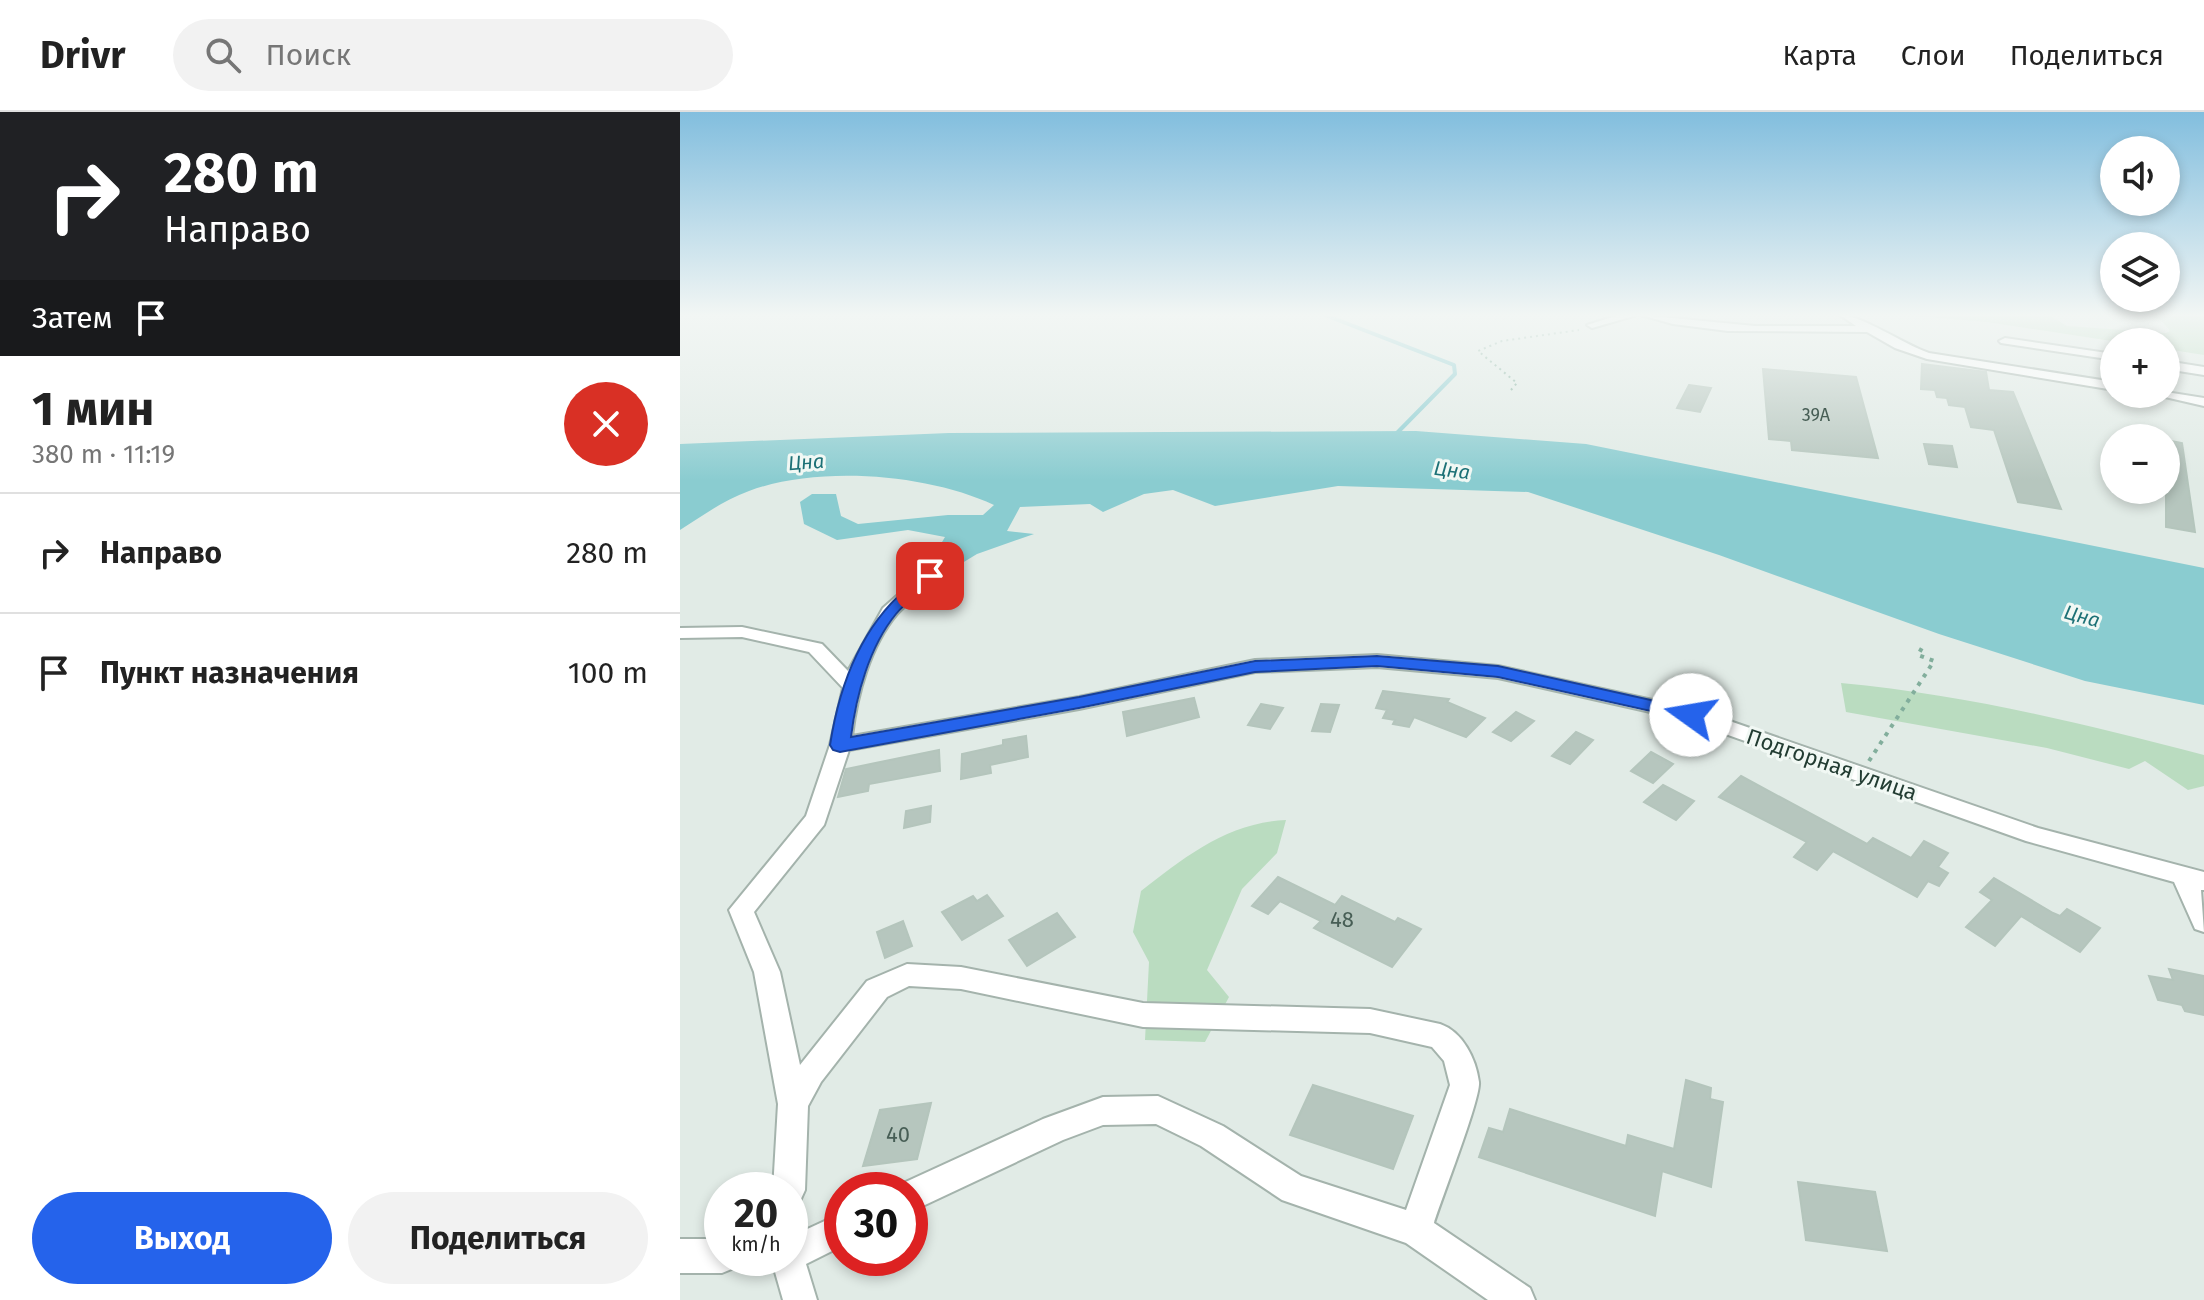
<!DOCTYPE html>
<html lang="ru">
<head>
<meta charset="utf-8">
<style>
  body { margin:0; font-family:"Fira Sans",sans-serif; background:#f2f2f2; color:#222; height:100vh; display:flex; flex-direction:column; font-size:30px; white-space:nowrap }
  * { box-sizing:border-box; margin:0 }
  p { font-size:26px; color:#767676 }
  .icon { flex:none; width:44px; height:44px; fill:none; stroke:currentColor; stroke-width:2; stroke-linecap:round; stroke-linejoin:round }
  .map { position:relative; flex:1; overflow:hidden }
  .side { display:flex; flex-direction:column; background:#fff; width:680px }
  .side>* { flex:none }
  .hud { background:#202124; color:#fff; overflow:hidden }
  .tools { position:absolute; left:1420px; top:24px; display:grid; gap:16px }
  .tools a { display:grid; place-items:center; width:80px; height:80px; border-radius:50%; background:#fff; box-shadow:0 4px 12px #0003; font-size:40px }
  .speed { position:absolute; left:24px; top:1060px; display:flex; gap:16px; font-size:40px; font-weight:700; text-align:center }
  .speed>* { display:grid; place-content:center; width:104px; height:104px; border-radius:50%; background:#fff; box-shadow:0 4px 12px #0003; line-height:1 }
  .speed small { font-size:20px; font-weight:400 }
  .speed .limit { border:12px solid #d22; background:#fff; color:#111 }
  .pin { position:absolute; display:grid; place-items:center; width:68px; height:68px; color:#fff; margin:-34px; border-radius:16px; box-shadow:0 4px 12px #0006 }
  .me { position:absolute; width:88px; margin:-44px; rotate:283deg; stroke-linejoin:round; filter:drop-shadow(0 0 6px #0008) }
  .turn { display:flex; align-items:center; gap:28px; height:168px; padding:0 32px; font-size:36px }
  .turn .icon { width:104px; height:104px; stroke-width:2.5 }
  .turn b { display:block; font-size:56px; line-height:68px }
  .then { display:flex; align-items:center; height:76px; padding:0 32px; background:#0003; gap:16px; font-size:30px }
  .round { display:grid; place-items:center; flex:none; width:84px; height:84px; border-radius:42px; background:#f2f2f2 }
  .overview { display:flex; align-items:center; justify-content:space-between; height:136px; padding:0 32px }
  h1 { font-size:48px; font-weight:700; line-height:60px }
  .primary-button { display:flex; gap:16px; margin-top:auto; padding:16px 32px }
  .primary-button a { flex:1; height:92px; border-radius:48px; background:#2563eb; color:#fff; font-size:32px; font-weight:700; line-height:92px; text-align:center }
  .primary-button a+a { background:#f2f2f2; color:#222 }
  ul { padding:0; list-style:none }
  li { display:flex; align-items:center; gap:24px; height:120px; padding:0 32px; border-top:2px solid #e0e0e0 }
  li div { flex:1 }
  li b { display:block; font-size:30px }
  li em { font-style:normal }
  header { display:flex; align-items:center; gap:48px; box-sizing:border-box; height:112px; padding:0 40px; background:#fff; border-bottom:2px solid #e0e0e0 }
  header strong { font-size:38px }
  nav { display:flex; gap:44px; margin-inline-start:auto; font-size:28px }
  .search { width:560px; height:72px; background:#f2f2f2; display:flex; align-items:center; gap:20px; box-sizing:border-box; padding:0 28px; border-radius:44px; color:#767676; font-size:30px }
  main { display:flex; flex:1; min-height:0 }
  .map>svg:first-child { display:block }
  .green { fill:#badcc0 }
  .water { fill:#8accd0 }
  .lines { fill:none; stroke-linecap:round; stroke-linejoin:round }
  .stream { stroke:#8accd0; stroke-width:4 }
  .building { fill:#b6c6be; stroke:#b4c5bc; stroke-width:2 }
  .minor-casing { stroke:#a4b3ac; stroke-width:4 }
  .path-far1 { stroke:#82ae9c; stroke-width:2; stroke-dasharray:2 4; stroke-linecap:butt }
  .path { stroke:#82ae9c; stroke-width:4; stroke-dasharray:4 6; stroke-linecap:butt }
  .minor { fill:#fff; fill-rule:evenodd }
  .route { fill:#2563eb; stroke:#184099; stroke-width:2 }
  .labels { text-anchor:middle; stroke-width:6; stroke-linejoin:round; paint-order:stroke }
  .number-label { font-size:18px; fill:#475e55 }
  .far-water-label { font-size:20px; font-style:italic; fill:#1d7176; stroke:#f1f8f4 }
  .street-label { font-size:22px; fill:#223c32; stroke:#f1f8f4 }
  .near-number-label { font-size:22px; fill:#475e55 }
</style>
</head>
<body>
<header>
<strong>Drivr</strong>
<div class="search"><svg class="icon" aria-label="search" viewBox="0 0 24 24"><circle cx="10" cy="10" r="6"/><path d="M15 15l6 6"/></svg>Поиск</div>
<nav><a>Карта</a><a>Слои</a><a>Поделиться</a></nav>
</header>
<main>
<section class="side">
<div class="hud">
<div class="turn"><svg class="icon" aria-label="right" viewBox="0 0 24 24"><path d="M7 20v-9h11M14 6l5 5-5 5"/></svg><div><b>280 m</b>Направо</div></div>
<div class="then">Затем<svg class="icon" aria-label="arrive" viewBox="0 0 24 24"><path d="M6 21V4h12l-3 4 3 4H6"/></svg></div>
</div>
<div class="overview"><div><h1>1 мин</h1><p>380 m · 11:19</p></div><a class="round" style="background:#d93025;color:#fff"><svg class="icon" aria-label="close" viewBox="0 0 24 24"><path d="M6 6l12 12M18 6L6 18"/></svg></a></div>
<ul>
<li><svg class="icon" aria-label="right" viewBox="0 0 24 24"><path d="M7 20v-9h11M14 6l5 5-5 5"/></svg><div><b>Направо</b></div><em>280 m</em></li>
<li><svg class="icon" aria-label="arrive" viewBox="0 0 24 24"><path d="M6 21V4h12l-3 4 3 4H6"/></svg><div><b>Пункт назначения</b></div><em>100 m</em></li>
</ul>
<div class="primary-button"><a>Выход</a><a>Поделиться</a></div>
</section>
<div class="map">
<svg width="1524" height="1188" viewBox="0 0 1524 1188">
  <rect width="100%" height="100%" fill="#e1ebe6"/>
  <!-- green -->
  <g class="green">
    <path d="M1225,203h144l18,11 99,7 4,-2 -9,-11 -15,-5h58v40l-38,-6v-7h-48l-131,-20z"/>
    <path d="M1161,571c127,12 240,40 363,72v31l-16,4 -43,-29 -16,8 -82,-21 -201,-36z"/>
    <path d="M606,708l-9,33 -35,36 -35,81 22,27 -24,45 -60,-2 4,-78 -16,-30 8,-41c43,-34 88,-69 145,-71z"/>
  </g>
  <!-- water -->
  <path class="water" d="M736,319l170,13 618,124v137l-119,-24 -146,-47 -220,-79 -191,-63 -190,-6 -123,20 -42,-16 -29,4 -41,18 -13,-8 -70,3 -13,24 27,3 -57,20 -33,20 -20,-2 21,-35 -37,-7 -71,10 -33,-16 -4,-22 12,-8h24l5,22 17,8 90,-9h35l11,-10c-66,-31 -175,-40 -245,-14 -25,9 -47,25 -69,39v-86l269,-11z"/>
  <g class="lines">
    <!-- stream -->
    <path class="stream" d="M645,203l129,50 1,9 -60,61"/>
  </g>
  <!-- building -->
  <g class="building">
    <path d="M1242,252l64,8 3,18 24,2 48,117 -43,-7 -24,-72 -23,-3 -6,-20 -16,-2 -2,-7 -10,-1 -2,-7 -14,-1z"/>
    <path d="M1083,257l93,8 22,81 -86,-8 -1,-9 -22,-2z"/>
    <path d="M1009,273l22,3 -11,24 -23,-4z"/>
    <path d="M1486,328l16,3 13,89 -29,-5z"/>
    <path d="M1244,332l28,2 5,21 -28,-3z"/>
    <path d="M703,579l66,8 -2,3 38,16 -19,19 -52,-20 -5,10 -16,-3 2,-4 -12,-2 4,-8 -11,-2z"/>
    <path d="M514,586l5,19 -72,19 -4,-24z"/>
    <path d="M581,592l22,4 -13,21 -22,-4z"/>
    <path d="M641,592l18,1 -9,27 -18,-1z"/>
    <path d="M836,600l18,9 -23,20 -18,-9z"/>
    <path d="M896,620l17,8 -23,24 -18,-8z"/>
    <path d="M346,624l2,21 -38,8 1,8 -30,6 1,-25 41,-9v-5z"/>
    <path d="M259,638l1,21 -71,13 -1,7 -30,6 8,-28z"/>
    <path d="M971,640l22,12 -20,19 -22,-12z"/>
    <path d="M1061,664l126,68 6,-6 38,20 13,-17 24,12 -10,14 10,6 -9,13 -11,-5 -11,16 -84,-46 -16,19 -23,-13 13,-15 -88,-45z"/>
    <path d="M983,673l31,16 -18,19 -32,-18z"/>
    <path d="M251,694l-1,16 -26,6 2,-17z"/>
    <path d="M598,765l57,28 7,-9 53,26 3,-4 23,11 -29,38 -78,-39 7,-7 -41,-20 -12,13 -16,-8z"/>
    <path d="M1314,766l59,35 7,3 7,-7 33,19 -20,24 -59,-36 -26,30 -29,-19 26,-27 -12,-8z"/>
    <path d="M307,783l16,21 -41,24 -20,-28 31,-16 4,5z"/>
    <path d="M377,801l18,24 -48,29 -18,-26z"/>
    <path d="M223,809l9,25 -27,12 -8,-26z"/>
    <path d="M1489,857l35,7v39l-19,-4 -3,-6 -24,-5 -9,-24 24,4z"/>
    <path d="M1006,968l25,8 -1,11 13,3 -12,85 -49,-16 -7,45 -176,-59 10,-29 14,4 7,-23 116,37 2,-11 46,14z"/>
    <path d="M633,973l100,31 -20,53 -103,-34z"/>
    <path d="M251,991l-14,56 -54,7 17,-56z"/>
    <path d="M1118,1070l77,10 12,59 -81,-11z"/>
  </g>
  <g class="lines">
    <defs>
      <g id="minor">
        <path d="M939,203h18l-45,13 -5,-3z"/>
        <path d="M961,203l114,11h101l-16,-11c22,0 63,29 89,38l185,29v8l-187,-31 -32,-11 -28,-16 -139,-1 -55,-7z"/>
        <path d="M1325,226l109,16v6l-113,-17 -2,-2z"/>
        <path d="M1486,249l38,6v8l-38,-6z"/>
        <path d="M1486,280l38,6v8l-52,-12z"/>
        <path d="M250,459l8,5c-11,15 -29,24 -41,38 -27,32 -40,81 -45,122l227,-39 176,-37 122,-5 121,11 200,44 340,118 166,44v18h-3l3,42 -9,-3 -21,-47 -148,-41 -340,-121 -188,-42 -121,-11 -122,5 -176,37 -230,41 -25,75 -70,87 26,60 20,93 67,-84 40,-17 54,3 182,36 227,6 70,15c23,8 36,35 39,58 2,16 -38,118 -45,141l96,65 5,12h-47l-82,-57 -124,-43 -81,-54 -45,-22 -53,1 -40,15 -153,72v-22h-13l2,-5 144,-66 60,-22 55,-1 65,30 78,50 105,34 44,-125 -6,-24 -12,-14 -62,-14 -227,-6 -182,-38 -52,-3 -22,11 -66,85 -13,24 -3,84 -5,11 -10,4v-15h-17l5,-86 -24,-132 -25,-62 77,-94 24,-71 13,-57 -34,-36 -67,-15 -62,1v-10l62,-1 80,17 26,27 35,-63 41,-36z"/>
        <path d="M162,1101v33l-36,18 11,36h-34l-12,-42h19v-21z"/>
        <path d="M0,1127h42v19h16l-4,10 -12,5h-42z"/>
      </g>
    </defs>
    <!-- minor casing -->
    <use href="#minor" class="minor-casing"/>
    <!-- path-far1 -->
    <path class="path-far1" d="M831,278l6,-7 -39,-32 24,-10 77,-11"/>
    <!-- path -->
    <path class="path" d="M1189,649l65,-100 -16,-6 5,-9"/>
    <!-- minor -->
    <use href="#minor" class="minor"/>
  </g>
  <!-- sky -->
  <linearGradient id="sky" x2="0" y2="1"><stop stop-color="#82bede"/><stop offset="0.55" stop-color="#f2f6f4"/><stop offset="1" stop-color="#f2f6f4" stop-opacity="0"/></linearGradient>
  <rect width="1524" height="369" fill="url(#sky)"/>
  <!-- route -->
  <path class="route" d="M250,459l7,5c-12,14 -30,24 -41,38 -27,33 -40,82 -45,123l228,-40 176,-36 122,-5 121,10 193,43 9,6 -9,5 -193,-43 -121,-11 -122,6 -176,36 -239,44 -7,-2 -3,-5c9,-58 29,-115 75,-155 7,-7 15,-16 25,-19z"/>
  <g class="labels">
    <!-- number labels -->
    <g class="number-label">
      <text x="1136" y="309">39А</text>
    </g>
    <!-- far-water labels -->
    <g class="far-water-label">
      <text transform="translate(126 350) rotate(-4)" y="7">Цна</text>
      <text transform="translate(772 358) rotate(8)" y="7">Цна</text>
      <text transform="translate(1402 504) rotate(15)" y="7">Цна</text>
    </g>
    <!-- street labels -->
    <g class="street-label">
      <text transform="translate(1152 652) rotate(19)" y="8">Подгорная улица</text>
    </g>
    <!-- near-number labels -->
    <g class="near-number-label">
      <text x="662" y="815">48</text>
      <text x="218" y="1030">40</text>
    </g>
  </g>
</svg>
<div class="tools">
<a><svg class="icon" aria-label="sound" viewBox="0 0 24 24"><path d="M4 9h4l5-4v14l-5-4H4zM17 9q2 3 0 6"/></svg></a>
<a><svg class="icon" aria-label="layers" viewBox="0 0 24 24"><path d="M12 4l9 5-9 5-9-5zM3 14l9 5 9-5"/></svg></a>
<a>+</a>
<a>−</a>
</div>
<div class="speed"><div>20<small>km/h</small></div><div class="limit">30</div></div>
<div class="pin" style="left:250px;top:464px;background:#d93025"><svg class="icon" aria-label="arrive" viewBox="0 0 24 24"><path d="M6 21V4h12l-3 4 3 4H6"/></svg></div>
<svg class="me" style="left:1011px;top:603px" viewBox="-20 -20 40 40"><circle r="19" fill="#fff"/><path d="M0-13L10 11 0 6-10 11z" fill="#2563eb"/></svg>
</div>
</main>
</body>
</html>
